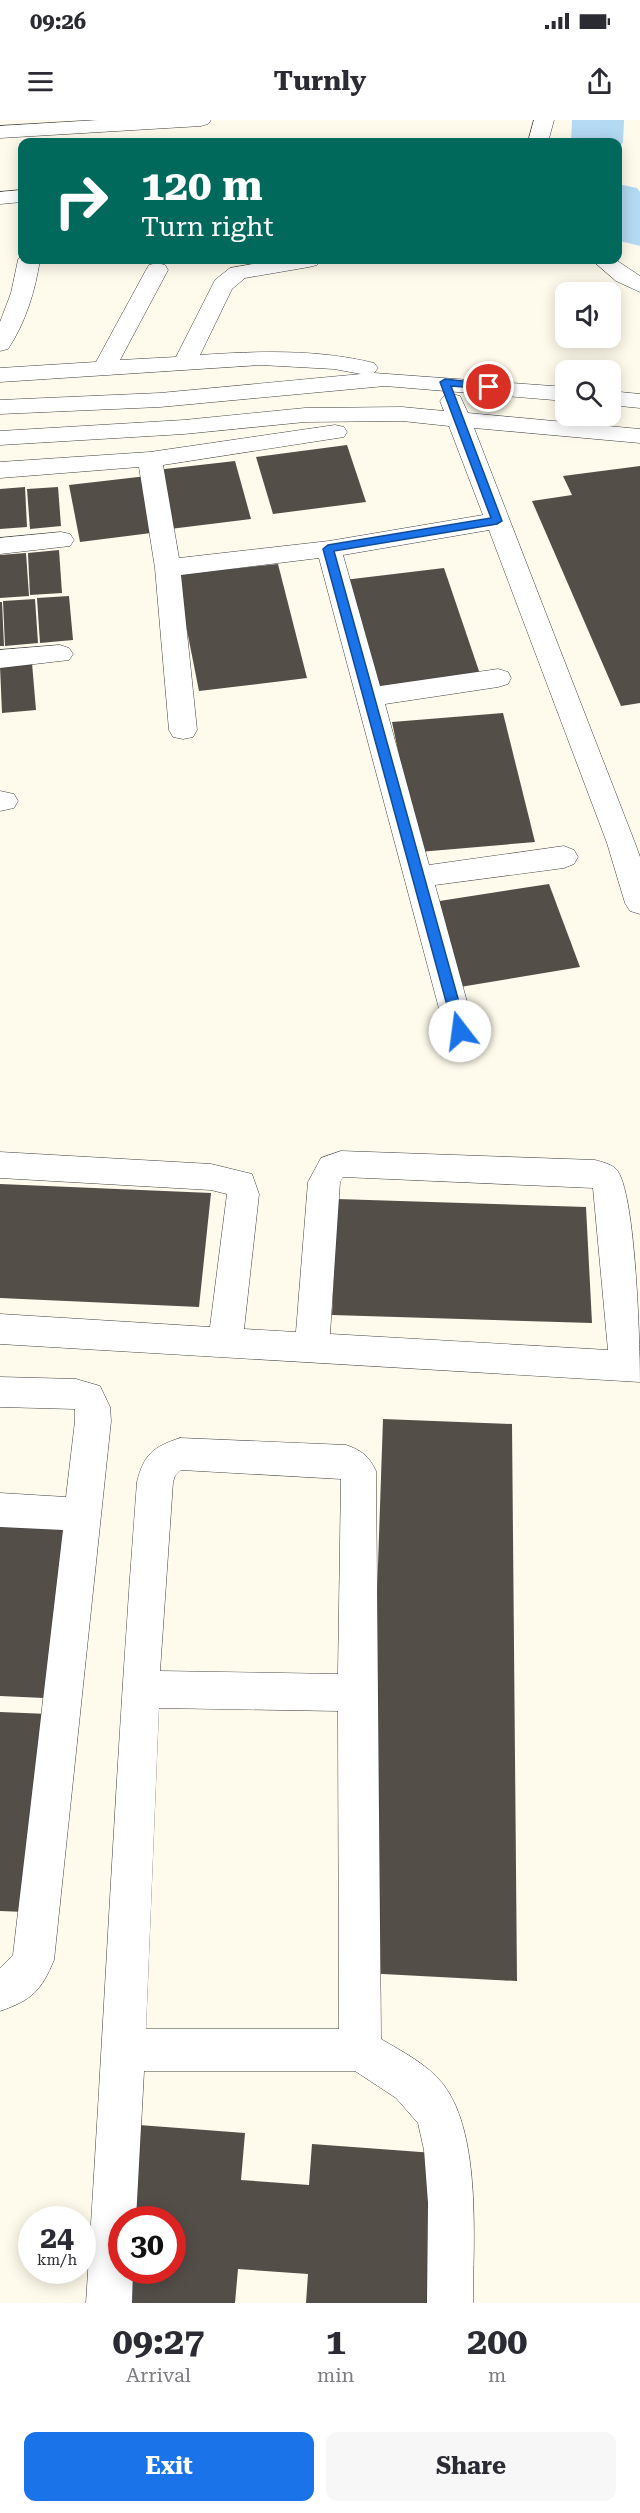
<!DOCTYPE html>
<html lang="en">
<head>
<meta charset="utf-8">
<style>
  body { margin:0; font-family:"Roboto Serif",serif; background:#f7f7f7; color:#2b2b33; height:100vh; display:flex; flex-direction:column; font-size:22px; white-space:nowrap }
  * { box-sizing:border-box; margin:0 }
  p { font-size:20px; color:#7c7c81 }
  .icon { flex:none; width:33px; height:33px; fill:none; stroke:currentColor; stroke-width:2; stroke-linecap:round; stroke-linejoin:round }
  .map { position:relative; height:2183px; overflow:hidden }
  .details { display:flex; flex-direction:column; background:#fff; flex:1 }
  .details>* { flex:none }
  .banner { position:absolute; left:18px; top:18px; width:604px; height:126px; border-radius:12px; box-shadow:0 3px 15px #0003; background:#00695c; color:#fff; overflow:hidden }
  .fabs { position:absolute; left:555px; top:162px; display:grid; gap:12px }
  .fabs a { display:grid; place-items:center; width:66px; height:66px; border-radius:12px; background:#fff; box-shadow:0 3px 15px #0003; font-size:30px }
  .speed { position:absolute; left:18px; top:2086px; display:flex; gap:12px; font-size:30px; font-weight:700; text-align:center }
  .speed>* { display:grid; place-content:center; width:78px; height:78px; border-radius:50%; background:#fff; box-shadow:0 3px 15px #0003; line-height:1 }
  .speed small { font-size:15px; font-weight:400 }
  .speed .limit { border:9px solid #d22; background:#fff; color:#111 }
  .pin { position:absolute; display:grid; place-items:center; width:51px; height:51px; color:#fff; margin:-26px; border:3px solid #fff; border-radius:50%; box-shadow:0 2px 6px #0007 }
  .me { position:absolute; width:66px; margin:-33px; rotate:345deg; stroke-linejoin:round; filter:drop-shadow(0 0 4px #0008) }
  .turn { display:flex; align-items:center; gap:21px; height:126px; padding:0 24px; font-size:27px }
  .turn .icon { width:78px; height:78px; stroke-width:2.5 }
  .turn b { display:block; font-size:42px; line-height:51px }
  .eta { display:flex; justify-content:space-evenly; align-items:center; height:102px; text-align:center }
  .eta b { font-size:36px; font-weight:700; line-height:42px }
  .cta { display:flex; gap:12px; margin-top:auto; padding:12px 24px }
  .cta a { flex:1; height:69px; border-radius:12px; background:#1a73e8; color:#fff; font-size:24px; font-weight:700; line-height:69px; text-align:center }
  .cta a+a { background:#f7f7f7; color:#2b2b33 }
  .status { display:flex; justify-content:space-between; align-items:center; height:42px; padding:0 30px; background:#fff; direction:ltr }
  .status svg { height:16px; fill:currentColor }
  header { display:flex; justify-content:space-between; align-items:center; height:78px; padding:0 24px; background:#fff; font-size:27px; font-weight:700 }
  .map>svg:first-child { display:block }
  .lines { fill:none; stroke-linecap:round; stroke-linejoin:round }
  .river { fill:#b4d9f2; fill-rule:evenodd }
  .building { fill:#544e49 }
  .minor-casing { stroke:#3f3f3f; stroke-width:1 }
  .minor { fill:#fff; fill-rule:evenodd }
  .route { fill:#1a73e8; stroke:#114b97; stroke-width:1.5 }
</style>
</head>
<body>
<div class="status"><b>09:26</b><svg viewBox="0 0 49 12"><path d="M0 12V9h3v3zM5 12V6h3v6zM10 12V3h3v9zM15 12V0h3v12zM26 1h20v11H26zM47 4h2v5h-2z"/></svg></div>
<header><svg class="icon" aria-label="menu" viewBox="0 0 24 24"><path d="M4 6h16M4 12h16M4 18h16"/></svg>Turnly<svg class="icon" aria-label="share" viewBox="0 0 24 24"><path d="M12 15V3M7 8l5-5 5 5M5 13v7h14v-7"/></svg></header>
<div class="map">
<svg width="640" height="2183" viewBox="0 0 640 2183">
  <rect width="100%" height="100%" fill="#fefbec"/>
  <g class="lines">
    <!-- river -->
    <g class="river">
      <path d="M572,0h52l-1,22 -5,8v-8h-47z"/>
      <path d="M618,64l19,4 3,4v54l-20,-5 -2,-4z"/>
    </g>
  </g>
  <!-- building -->
  <g class="building">
    <path d="M347,325l19,57 -93,12 -17,-57z"/>
    <path d="M235,341l16,58 -81,10 -14,-59z"/>
    <path d="M640,346v237l-19,3 -89,-205 40,-6 -9,-19z"/>
    <path d="M147,356l12,56 -79,10 -11,-57z"/>
    <path d="M25,367l2,40 -27,2v-40z"/>
    <path d="M58,367l3,39 -31,3 -3,-40z"/>
    <path d="M59,430l3,43 -32,2 -2,-42z"/>
    <path d="M26,433l3,43 -29,2v-43z"/>
    <path d="M278,444l29,114 -108,13 -23,-116z"/>
    <path d="M444,448l37,109 -104,13 -33,-110z"/>
    <path d="M69,476l4,44 -33,3 -3,-45z"/>
    <path d="M35,479l3,44 -33,3 -2,-45z"/>
    <path d="M0,482h2l2,44h-4z"/>
    <path d="M32,543l4,47 -34,3 -2,-47z"/>
    <path d="M503,593l32,129 -116,10 -27,-130z"/>
    <path d="M549,764l31,83 -120,20 -27,-85z"/>
    <path d="M0,1064l211,9 -12,114 -199,-9z"/>
    <path d="M337,1079l249,8 6,116 -260,-8z"/>
    <path d="M383,1299l129,5 5,557 -153,-8z"/>
    <path d="M0,1400l64,2 -20,176 -44,-2z"/>
    <path d="M0,1592l48,2 -22,198 -26,-1z"/>
    <path d="M139,2005l106,8 -4,47 68,5 3,-41 122,9 -5,150h-123l2,-29 -70,-5 -3,34h-115l4,-32h48v-51h-43z"/>
  </g>
  <g class="lines">
    <defs>
      <g id="minor">
        <path d="M98,0h113l-3,4 -7,2 -201,12v-12z"/>
        <path d="M534,0h20l-6,22h-20z"/>
        <path d="M22,70v12l-22,2v-12z"/>
        <path d="M22,135v5h18c-5,31 -14,62 -32,89l-8,2v-29l11,-29 7,-33z"/>
        <path d="M275,140h45l-3,5 -8,2 -64,11 -13,11 -32,66c58,-4 117,-6 174,8l4,5 -4,5 192,14v14l-181,-15 -225,21 -160,7v-14l160,-7 201,-19 -27,-5 -73,-4 -261,17v-14l96,-6 50,-92 3,-5 8,-2 8,2 3,5 -48,90 56,-3 39,-77 15,-12z"/>
        <path d="M592,140h24l24,16v16l-24,-11z"/>
        <path d="M610,271l30,3v14l-30,-3z"/>
        <path d="M452,274l8,2 8,17 172,16v14l-166,-15 161,415 5,14v57l-10,-3 -5,-8 -18,-60 -118,-313 -146,25 37,131 118,-17 10,3 3,6 -3,6 -10,3 -113,17 44,161 135,-19 10,4 4,7 -4,7 -10,4 -129,17 40,146 -4,8 -11,4 -11,-4 -4,-8 -126,-473 -138,17 16,155 -4,7 -10,2 -10,-2 -4,-7 -14,-162 -16,-101 -139,11v-16l150,-10 185,-27 9,2 3,5 -3,5 -181,28 16,93 150,-17 154,-26 -34,-89 -47,-5 -97,1 -121,12 -184,11v-14l184,-11 121,-12 97,-1 42,4 -4,-10 4,-5z"/>
        <path d="M61,412l9,2 4,6 -4,6 -70,8v-16z"/>
        <path d="M60,525l9,3 4,6 -4,6 -69,8v-18z"/>
        <path d="M0,671l14,3 4,7 -4,7 -14,3z"/>
        <path d="M341,1031l254,9c7,2 16,4 21,9 20,20 24,179 24,213l-640,-38v-30l210,13 17,-133 -16,-4 -211,-12v-26l211,12 41,10 7,20 -15,135 52,3 12,-150 13,-24zM343,1057l250,11 15,162 -278,-16 10,-152z"/>
        <path d="M0,1257l76,2 24,7 10,21 1,14 -57,539c-13,31 -22,40 -54,51v-43l13,-13 50,-425 -63,-3v-34l66,4 9,-76v-12l-75,-2z"/>
        <path d="M180,1318l166,7c15,5 23,11 30,26l5,568c22,13 46,25 62,45 39,50 30,158 30,219h-46l1,-100 -4,-53 -6,-27 -22,-25 -41,-27h-211l-8,149h-14v51h11l-1,32h-46c18,-274 30,-548 51,-821 7,-28 16,-35 43,-44zM181,1350l160,9 -3,195 -178,-3 13,-189 2,-6zM159,1588l179,3 1,318h-193z"/>
      </g>
    </defs>
    <!-- minor casing -->
    <use href="#minor" class="minor-casing"/>
    <!-- minor -->
    <use href="#minor" class="minor"/>
  </g>
  <!-- route -->
  <path class="route" d="M445,259l44,5 5,3 -5,2 -38,-3 51,135 -5,3 -163,27 133,480 -7,5 -6,-5 -131,-482 5,-4 163,-27 -51,-136z"/>
</svg>
<div class="fabs">
<a><svg class="icon" aria-label="sound" viewBox="0 0 24 24"><path d="M4 9h4l5-4v14l-5-4H4zM17 9q2 3 0 6"/></svg></a>
<a><svg class="icon" aria-label="search" viewBox="0 0 24 24"><circle cx="10" cy="10" r="6"/><path d="M15 15l6 6"/></svg></a>
</div>
<div class="speed"><div>24<small>km/h</small></div><div class="limit">30</div></div>
<div class="pin" style="left:489px;top:267px;background:#d93025"><svg class="icon" aria-label="arrive" viewBox="0 0 24 24"><path d="M6 21V4h12l-3 4 3 4H6"/></svg></div>
<svg class="me" style="left:460px;top:911px" viewBox="-20 -20 40 40"><circle r="19" fill="#fff"/><path d="M0-13L10 11 0 6-10 11z" fill="#1a73e8"/></svg>
<div class="banner">
<div class="turn"><svg class="icon" aria-label="right" viewBox="0 0 24 24"><path d="M7 20v-9h11M14 6l5 5-5 5"/></svg><div><b>120 m</b>Turn right</div></div>
</div>
</div>
<section class="details">
<div class="eta">
<div><b>09:27</b><p>Arrival</p></div>
<div><b>1</b><p>min</p></div>
<div><b>200</b><p>m</p></div>
</div>
<div class="cta"><a>Exit</a><a>Share</a></div>
</section>
</body>
</html>
